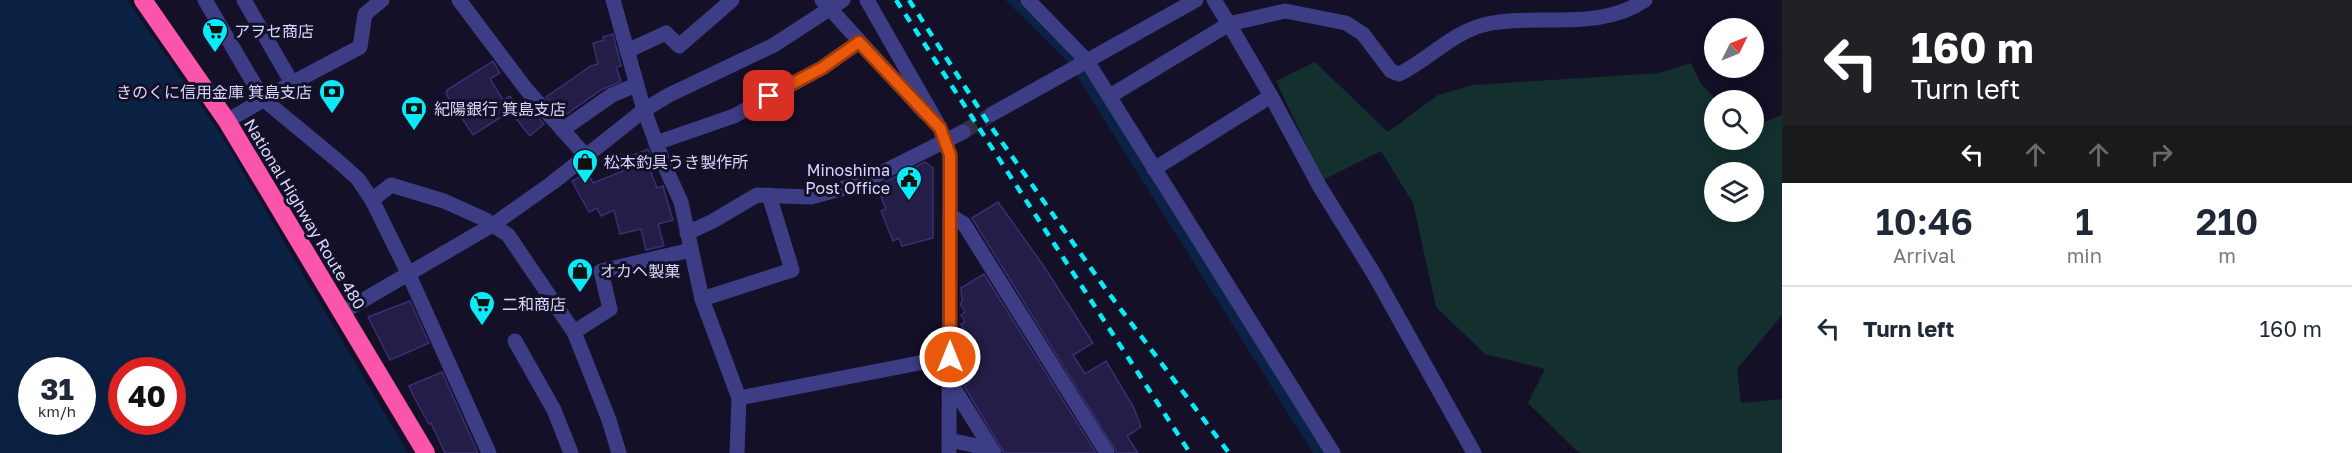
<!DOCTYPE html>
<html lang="en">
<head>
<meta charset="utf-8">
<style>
  body { margin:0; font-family:"Golos Text","Noto Sans JP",sans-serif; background:#f2f2f3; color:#1f2937; height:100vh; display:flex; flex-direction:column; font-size:22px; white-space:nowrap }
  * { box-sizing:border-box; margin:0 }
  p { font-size:20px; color:#747a83 }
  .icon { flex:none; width:33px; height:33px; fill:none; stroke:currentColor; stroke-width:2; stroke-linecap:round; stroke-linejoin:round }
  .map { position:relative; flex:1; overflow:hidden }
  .details { display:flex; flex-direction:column; background:#fff; width:570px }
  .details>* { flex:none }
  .banner { background:#202124; color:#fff; overflow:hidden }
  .needle { width:39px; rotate:47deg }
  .fabs { position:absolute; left:1704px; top:18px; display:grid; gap:12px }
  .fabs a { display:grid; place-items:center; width:60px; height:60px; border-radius:50%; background:#fff; box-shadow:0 3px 15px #0003; font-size:30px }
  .speed { position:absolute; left:18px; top:357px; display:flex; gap:12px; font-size:30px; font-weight:700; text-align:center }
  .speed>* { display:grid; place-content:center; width:78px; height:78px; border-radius:50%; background:#fff; box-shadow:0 3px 15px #0003; line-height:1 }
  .speed small { font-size:15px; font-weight:400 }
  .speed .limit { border:9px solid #d22; background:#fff; color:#111 }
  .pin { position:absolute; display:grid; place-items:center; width:51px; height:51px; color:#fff; margin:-26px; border-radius:12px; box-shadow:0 3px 9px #0006 }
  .me { position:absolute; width:66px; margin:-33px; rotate:0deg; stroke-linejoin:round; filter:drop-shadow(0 0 4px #0008) }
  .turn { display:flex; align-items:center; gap:21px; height:126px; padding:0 30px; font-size:27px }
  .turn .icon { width:78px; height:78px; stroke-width:2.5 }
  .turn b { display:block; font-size:42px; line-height:51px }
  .lanes { display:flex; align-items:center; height:57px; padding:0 30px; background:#0003; justify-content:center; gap:30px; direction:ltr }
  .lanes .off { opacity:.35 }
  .eta { display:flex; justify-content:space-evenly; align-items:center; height:102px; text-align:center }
  .eta b { font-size:36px; font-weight:600; line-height:42px }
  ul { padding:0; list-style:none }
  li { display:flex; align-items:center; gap:18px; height:84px; padding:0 30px; border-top:2px solid #e0e1e3 }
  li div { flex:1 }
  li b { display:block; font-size:22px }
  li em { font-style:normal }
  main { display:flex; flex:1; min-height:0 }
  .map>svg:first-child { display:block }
  .green { fill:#13302e; fill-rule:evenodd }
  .water { fill:#0c2244; fill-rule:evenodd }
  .building { fill:#231d47; stroke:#3a2f72; stroke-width:1.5 }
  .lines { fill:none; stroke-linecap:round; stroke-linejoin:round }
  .minor-tunnel { stroke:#312e47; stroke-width:15; stroke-dasharray:15 8; stroke-linecap:butt }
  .minor { stroke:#3c3d84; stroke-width:15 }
  .highway { stroke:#fb55ab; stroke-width:18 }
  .rail { stroke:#08ebf9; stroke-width:4.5; stroke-dasharray:9 8; stroke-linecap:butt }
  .route-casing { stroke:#983908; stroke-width:15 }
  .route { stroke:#ea580c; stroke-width:10 }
  .labels { text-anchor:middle; stroke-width:6; stroke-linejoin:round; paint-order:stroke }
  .poi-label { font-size:16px; fill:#dad7fe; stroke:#131027; text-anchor:start }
  .street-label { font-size:16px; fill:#dad7fe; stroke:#131027 }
</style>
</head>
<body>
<main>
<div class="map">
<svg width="1782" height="453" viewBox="0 0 1782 453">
  <rect width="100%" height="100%" fill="#131027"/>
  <!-- green -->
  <path class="green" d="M1315,62l73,70 50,-37 35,-10 186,-12 32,-10 10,21 16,16h-3v40h40v-17l5,1 23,-9v200l-45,54 4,34 41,-4v54h-202l-4,-3 -48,-47 17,-34 -60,-15 -49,-47 -23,-104 -32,-52 -58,29 -47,-99zM1714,172h40v40h-40z"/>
  <!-- water -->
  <g class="water">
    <path d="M0,0h127l93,133 188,320h-408zM32,370h50v52h-50zM122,370h50v52h-50z"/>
    <path d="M1005,0h17l47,47 90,136 167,270h-13l-245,-391z"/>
  </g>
  <!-- building -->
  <g class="building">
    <path d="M613,34l8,32 -5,1 5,14 -20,9 -34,24 -4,-6 -4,4 -13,-15 45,-31 7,-2 -5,-21 11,-3 -1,-3z"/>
    <path d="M493,61l7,12 -10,6 13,21 7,-4 7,11 -44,28 -27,-41 1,-4z"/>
    <path d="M527,105l17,19 -14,12 -16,-20z"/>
    <path d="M648,149l4,11 -5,2 10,26 6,-2 10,34 -15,4 6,22 -18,4 -5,-21 -21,5 -6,-24 -13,6 -4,-8 -8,4 -17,-31 16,-9 5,11 35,-14 -4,-10z"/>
    <path d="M925,162l8,6v70l-31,8 -3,-8 -6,3 -12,-30 5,-2 -9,-23z"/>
    <path d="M998,202l45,63 50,78 -20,12 12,19 21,-13 28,47 7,19 -14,9 11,17h-21l-145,-235z"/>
    <path d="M984,274l112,179h-92l-40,-67 6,-4 -9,-14v-21l7,-4 -7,-12 3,-2 -3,-5 4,-2 -4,-7 4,-3 -5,-8 2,-2 -1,-14z"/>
    <path d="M410,301l19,42 -39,17 -22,-43z"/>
    <path d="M442,372l36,81h-33l-14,-30 -2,1 -14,-25 -6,-13z"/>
  </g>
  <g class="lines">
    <!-- minor-tunnel -->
    <path class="minor-tunnel" d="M963,132l29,-18"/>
    <!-- minor -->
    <g class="minor">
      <path d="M205,0l58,99 75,62 20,18 14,21 37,75 80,178"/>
      <path d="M244,0l48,83"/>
      <path d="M459,0l67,89 60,67"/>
      <path d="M613,0l31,110 21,57 16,35 21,97 37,99 211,-41"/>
      <path d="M822,0l103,113"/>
      <path d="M867,0l73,128 10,27 -1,298"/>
      <path d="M1028,0l59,61 246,392"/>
      <path d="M1214,0l15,24 56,-13 61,12 17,11 28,37 8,3c29,-14 55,-43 88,-50 52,-11 111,8 158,-24"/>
      <path d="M627,51l39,-18 13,13 53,-46"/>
      <path d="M1110,96l119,-72 42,72"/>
      <path d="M992,114l204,-114"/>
      <path d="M227,121l65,-38 68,-36 5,-33 17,-14"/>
      <path d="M562,130l50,-35 24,-10"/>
      <path d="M656,143l78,-27 88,-48 37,-26"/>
      <path d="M1154,169l117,-73 49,91 54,87 100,179"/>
      <path d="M372,200l19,-15 53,16 40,18 24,16 66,97 35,88 10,33"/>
      <path d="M951,216l13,8 143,229"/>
      <path d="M687,233l26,-12 44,-26 54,2 48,-13 104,-52"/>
      <path d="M702,299l90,-29 -23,-75"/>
      <path d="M341,313l153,-89 58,-41 92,-73 25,-15 105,-50 69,-45"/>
      <path d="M574,332l36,-23 -9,-38 90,-21"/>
      <path d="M515,341l39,69 17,43"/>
      <path d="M950,382l44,71"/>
      <path d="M949,440l24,5 17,8"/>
      <path d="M737,453l2,-55"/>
    </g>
    <!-- highway -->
    <path class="highway" d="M143,0l84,121 199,332"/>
    <!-- rail -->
    <g class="rail">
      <path d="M896,0l294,453"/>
      <path d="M909,0l78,121 120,170 122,162"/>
    </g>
  </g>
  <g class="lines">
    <defs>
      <path id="route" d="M769,96l53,-28 37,-26 81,86 10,27v202"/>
    </defs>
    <!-- route casing -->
    <use href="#route" class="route-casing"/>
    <!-- route -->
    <use href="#route" class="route"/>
  </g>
  <!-- icons -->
  <defs>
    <symbol id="supermarket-pin" viewBox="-11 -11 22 30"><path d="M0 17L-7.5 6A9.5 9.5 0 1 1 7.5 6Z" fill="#08ebf9" stroke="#131027"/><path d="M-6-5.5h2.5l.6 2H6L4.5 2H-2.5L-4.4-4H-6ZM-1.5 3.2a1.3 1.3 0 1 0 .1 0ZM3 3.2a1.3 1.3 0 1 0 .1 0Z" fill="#111"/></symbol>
    <symbol id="bank-pin" viewBox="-11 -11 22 30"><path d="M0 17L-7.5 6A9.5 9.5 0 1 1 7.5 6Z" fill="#08ebf9" stroke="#131027"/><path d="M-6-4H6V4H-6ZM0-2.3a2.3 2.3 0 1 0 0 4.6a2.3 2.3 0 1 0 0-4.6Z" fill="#111"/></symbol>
    <symbol id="shop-pin" viewBox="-11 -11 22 30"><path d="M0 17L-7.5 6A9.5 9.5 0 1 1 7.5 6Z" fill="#08ebf9" stroke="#131027"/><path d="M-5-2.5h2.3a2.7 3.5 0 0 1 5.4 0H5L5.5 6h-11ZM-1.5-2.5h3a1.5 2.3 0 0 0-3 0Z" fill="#111"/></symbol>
    <symbol id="civic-pin" viewBox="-11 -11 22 30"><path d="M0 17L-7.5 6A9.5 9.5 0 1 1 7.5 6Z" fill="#08ebf9" stroke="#131027"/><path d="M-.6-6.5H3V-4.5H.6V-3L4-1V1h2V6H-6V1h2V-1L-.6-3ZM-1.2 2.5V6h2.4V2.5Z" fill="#111"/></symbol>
  </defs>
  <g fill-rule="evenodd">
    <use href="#supermarket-pin" x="200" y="16" width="30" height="40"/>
    <use href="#bank-pin" x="317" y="77" width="30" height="40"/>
    <use href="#bank-pin" x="399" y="94" width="30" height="40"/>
    <use href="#shop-pin" x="570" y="147" width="30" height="40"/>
    <use href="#civic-pin" x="894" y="164" width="30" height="40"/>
    <use href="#shop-pin" x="565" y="256" width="30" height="40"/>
    <use href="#supermarket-pin" x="467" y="289" width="30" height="40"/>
  </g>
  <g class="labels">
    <!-- poi labels -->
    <g class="poi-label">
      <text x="234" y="37">アヲセ商店</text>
      <text x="312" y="98" text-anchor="end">きのくに信用金庫 箕島支店</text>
      <text x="434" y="115">紀陽銀行 箕島支店</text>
      <text x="604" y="168">松本釣具うき製作所</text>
      <text x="890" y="176" text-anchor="end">Minoshima<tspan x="890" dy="18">Post Office</tspan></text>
      <text x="600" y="277">オカヘ製菓</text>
      <text x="502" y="310">二和商店</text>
    </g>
    <!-- street labels -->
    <g class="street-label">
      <text transform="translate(305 214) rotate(59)" y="6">National Highway Route 480</text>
    </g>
  </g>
</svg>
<div class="fabs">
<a><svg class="needle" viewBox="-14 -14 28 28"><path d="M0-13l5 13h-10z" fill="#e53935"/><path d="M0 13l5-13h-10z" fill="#747a83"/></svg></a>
<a><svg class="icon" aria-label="search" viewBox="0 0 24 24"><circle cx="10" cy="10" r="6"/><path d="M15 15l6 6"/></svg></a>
<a><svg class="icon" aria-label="layers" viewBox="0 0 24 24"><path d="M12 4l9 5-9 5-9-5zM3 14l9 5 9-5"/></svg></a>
</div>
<div class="speed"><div>31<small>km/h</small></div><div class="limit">40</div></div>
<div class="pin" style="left:769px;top:96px;background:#d93025"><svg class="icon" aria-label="arrive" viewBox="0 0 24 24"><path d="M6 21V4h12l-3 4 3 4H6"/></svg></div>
<svg class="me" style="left:950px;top:357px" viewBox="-20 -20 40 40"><circle r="17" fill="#ea580c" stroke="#fff" stroke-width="3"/><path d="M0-11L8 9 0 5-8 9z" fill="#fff"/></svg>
</div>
<section class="details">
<div class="banner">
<div class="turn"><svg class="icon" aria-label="left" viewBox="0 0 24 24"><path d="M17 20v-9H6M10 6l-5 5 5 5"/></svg><div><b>160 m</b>Turn left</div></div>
<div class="lanes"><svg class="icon" aria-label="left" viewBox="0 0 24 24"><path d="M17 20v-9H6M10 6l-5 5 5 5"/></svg><svg class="icon off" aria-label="ahead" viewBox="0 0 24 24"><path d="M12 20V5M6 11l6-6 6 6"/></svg><svg class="icon off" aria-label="ahead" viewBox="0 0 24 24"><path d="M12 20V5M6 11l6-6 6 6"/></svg><svg class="icon off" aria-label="right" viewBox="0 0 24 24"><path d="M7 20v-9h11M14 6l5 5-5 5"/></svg></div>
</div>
<div class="eta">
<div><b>10:46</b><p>Arrival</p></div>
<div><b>1</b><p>min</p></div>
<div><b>210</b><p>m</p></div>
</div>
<ul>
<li><svg class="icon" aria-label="left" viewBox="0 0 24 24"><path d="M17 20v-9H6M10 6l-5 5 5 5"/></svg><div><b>Turn left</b></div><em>160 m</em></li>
</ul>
</section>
</main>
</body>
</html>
